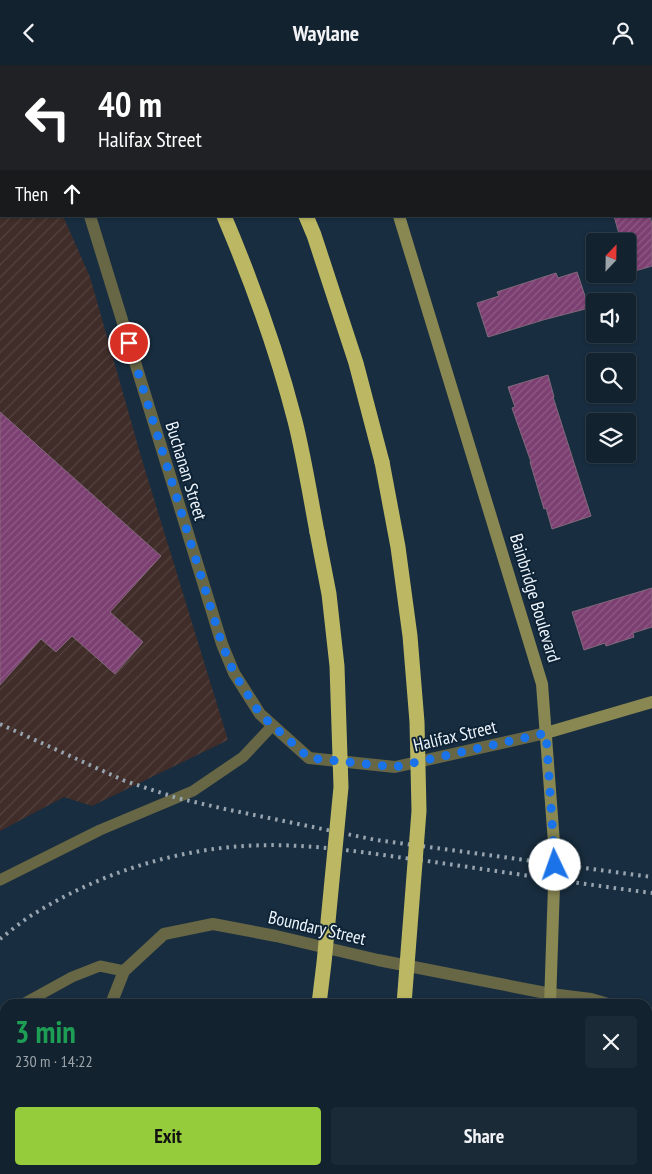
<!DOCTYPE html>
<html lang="en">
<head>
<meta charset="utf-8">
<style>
  body { margin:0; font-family:"PT Sans Narrow",sans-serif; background:#1b2a37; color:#f1f3f6; height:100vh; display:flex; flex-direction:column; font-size:19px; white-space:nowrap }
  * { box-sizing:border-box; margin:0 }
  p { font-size:16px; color:#9ca4aa }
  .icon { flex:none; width:28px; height:28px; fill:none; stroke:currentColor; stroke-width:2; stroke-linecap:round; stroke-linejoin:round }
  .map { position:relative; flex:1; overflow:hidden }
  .drawer { position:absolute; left:0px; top:934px; width:652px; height:176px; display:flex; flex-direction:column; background:#12222f; border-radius:15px 15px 0 0; box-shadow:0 1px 4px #0004,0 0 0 1px #313f4b }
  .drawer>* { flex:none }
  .guide { position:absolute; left:0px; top:0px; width:652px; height:152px; box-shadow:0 1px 4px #0004,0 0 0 1px #313f4b; background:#202124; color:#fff; overflow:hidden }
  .needle { width:32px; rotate:22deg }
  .controls { position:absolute; left:586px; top:168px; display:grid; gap:10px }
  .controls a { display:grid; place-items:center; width:50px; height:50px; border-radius:5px; background:#12222f; box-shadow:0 1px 4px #0004,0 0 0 1px #313f4b; font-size:25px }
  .pin { position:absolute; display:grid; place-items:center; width:42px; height:42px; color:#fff; margin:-21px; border:2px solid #fff; border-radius:50%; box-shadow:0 1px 5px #0007 }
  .me { position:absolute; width:55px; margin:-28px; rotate:357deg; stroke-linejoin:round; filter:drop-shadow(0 0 4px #0008) }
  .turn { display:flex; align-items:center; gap:18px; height:105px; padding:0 15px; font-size:22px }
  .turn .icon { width:65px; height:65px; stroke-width:2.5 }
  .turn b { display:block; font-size:35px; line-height:42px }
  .then { display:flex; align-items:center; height:48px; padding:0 15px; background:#0003; gap:10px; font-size:19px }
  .round { display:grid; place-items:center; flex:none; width:52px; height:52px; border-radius:5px; background:#1b2a37 }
  .overview { display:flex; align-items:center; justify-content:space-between; height:85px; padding:0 15px }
  h1 { font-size:30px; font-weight:600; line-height:38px; color:#1e9e55 }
  .cta { display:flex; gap:10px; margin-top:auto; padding:10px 15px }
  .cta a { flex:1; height:58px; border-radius:5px; background:#94cc3c; color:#111; font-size:20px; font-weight:600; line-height:58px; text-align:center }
  .cta a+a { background:#1b2a37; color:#f1f3f6 }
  header { display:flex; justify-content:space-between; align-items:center; height:65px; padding:0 15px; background:#12222f; font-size:22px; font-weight:600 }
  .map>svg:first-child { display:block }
  .industrial { fill:url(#industrial-furrows) }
  .building { fill:url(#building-hatch); stroke:#82697c }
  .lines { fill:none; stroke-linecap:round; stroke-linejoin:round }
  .lane { stroke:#676645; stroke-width:11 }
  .street { stroke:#676645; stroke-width:12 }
  .secondary { stroke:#898752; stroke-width:12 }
  .highway { stroke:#bbb762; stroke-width:15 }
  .rail { stroke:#98a5b1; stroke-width:4; stroke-dasharray:2.5 5; stroke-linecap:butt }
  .highway-bridge { stroke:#bbb762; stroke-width:15 }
  .route { stroke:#1a73e8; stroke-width:9; stroke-dasharray:0 16.2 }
  .labels { text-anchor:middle; stroke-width:4; stroke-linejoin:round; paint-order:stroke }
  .street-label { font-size:18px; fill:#eef5fd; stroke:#0e2335 }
</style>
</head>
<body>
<header><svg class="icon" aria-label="back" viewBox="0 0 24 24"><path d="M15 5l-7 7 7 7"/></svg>Waylane<svg class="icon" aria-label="person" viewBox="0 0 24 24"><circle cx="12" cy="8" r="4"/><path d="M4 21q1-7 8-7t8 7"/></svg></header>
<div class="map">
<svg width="652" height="1109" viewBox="0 0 652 1109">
  <defs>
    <pattern id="industrial-furrows" width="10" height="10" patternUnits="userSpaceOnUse" patternTransform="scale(1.25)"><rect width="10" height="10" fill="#402d29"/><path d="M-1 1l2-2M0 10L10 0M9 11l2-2" fill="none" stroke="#53423e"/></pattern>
    <pattern id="building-hatch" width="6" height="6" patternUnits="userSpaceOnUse" patternTransform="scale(1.25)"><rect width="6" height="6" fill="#7c3f71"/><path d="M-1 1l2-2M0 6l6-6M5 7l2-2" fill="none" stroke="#8f5b86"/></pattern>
  </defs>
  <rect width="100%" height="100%" fill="#182d3f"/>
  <!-- industrial -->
  <path class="industrial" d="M0,6l1,145h62l27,61 52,183 86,280 -136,66 -28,-9 -64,34z"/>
  <!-- building -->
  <g class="building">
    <path d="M614,151h36l2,8v42l-24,7v-32h-7z"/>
    <path d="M577,207l12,36 -46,12 -55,17 -11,-34 22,-7 -2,-4 59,-19 2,5z"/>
    <path d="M548,310l6,22h-1l38,119 -39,13 -6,-21 -2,1 -14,-47h1l-19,-54 3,-1 -7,-20z"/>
    <path d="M0,347l161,144 -51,56 33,30 -28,32 -43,-38 -16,16 -15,-13 -41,46z"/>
    <path d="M652,523v39l-19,6 1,4 -28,9 -1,-3 -21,7 -12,-38z"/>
  </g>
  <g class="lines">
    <!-- lane -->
    <g class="lane">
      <path d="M0,815l100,-50 93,-39 50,-34 29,-31"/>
      <path d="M23,939l49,-27 28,-11 24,5"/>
      <path d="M0,959l5,-4"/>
      <path d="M0,1096l5,1"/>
      <path d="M29,1105l12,4"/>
    </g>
    <!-- street -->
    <g class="street">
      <path d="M32,0v1"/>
      <path d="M90,151l132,428 12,29 26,41 49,44 86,9 151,-34"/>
      <path d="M111,939l13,-33 40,-37 49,-10 63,12 102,24 173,34 40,5 17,5"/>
      <path d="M648,959l4,5"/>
      <path d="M90,1105l2,4"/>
    </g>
    <!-- secondary -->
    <g class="secondary">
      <path d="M353,0v1"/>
      <path d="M399,151l143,468 13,172 -5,148"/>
      <path d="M546,668l106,-31"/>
      <path d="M524,1109v-4"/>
    </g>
    <!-- highway -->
    <g class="highway">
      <path d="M161,0v1"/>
      <path d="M242,0l1,1"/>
      <path d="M224,151c28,66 53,135 71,205 9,36 15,74 22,111"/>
      <path d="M306,151l8,19 42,128 26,99"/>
      <path d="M282,1109l2,-4"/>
      <path d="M369,1109l1,-4"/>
    </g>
    <!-- rail -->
    <g class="rail">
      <path d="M0,659l125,57 52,17 48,11 151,31 276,37"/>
      <path d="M0,874c12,-9 24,-20 37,-27 79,-48 171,-72 263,-66 40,2 80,9 120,14 77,11 155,23 232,33"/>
    </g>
    <!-- highway-bridge -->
    <g class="highway-bridge">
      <path d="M382,397l16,85 12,89 7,86 2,89 -15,193"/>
      <path d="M317,467l12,62 8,72 4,121 -17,176 -5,41"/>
    </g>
  </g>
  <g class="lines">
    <!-- route -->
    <path class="route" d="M129,278l93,301 12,29 26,41 49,44 86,9 151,-34 9,132"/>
  </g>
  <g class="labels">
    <!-- street labels -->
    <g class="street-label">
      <text transform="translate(186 406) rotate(73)" y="6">Buchanan Street</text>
      <text transform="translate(535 533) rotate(73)" y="6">Bainbridge Boulevard</text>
      <text transform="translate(455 671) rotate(-13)" y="6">Halifax Street</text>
      <text transform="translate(317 863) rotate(13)" y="6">Boundary Street</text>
    </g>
  </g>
</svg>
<div class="controls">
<a><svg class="needle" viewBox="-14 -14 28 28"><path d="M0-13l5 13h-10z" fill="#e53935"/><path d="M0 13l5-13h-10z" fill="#9ca4aa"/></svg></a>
<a><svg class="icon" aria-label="sound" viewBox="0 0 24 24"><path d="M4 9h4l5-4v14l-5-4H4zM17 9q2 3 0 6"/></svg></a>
<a><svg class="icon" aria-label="search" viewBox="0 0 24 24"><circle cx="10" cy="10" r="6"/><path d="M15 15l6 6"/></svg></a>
<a><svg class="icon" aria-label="layers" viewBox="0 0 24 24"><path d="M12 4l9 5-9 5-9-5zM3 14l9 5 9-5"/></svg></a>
</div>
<div class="pin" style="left:129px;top:278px;background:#d93025"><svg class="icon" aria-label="arrive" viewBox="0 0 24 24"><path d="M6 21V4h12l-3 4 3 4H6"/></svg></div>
<svg class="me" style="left:555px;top:800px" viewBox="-20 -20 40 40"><circle r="19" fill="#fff"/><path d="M0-13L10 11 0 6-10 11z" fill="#1a73e8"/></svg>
<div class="guide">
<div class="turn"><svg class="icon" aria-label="left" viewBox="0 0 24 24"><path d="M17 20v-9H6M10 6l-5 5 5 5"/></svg><div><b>40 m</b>Halifax Street</div></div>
<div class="then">Then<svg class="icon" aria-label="ahead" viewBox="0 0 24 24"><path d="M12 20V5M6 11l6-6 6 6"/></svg></div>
</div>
<section class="drawer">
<div class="overview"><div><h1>3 min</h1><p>230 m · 14:22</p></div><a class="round"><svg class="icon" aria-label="close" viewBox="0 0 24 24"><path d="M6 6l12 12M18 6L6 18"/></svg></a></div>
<div class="cta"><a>Exit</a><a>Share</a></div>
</section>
</div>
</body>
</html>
